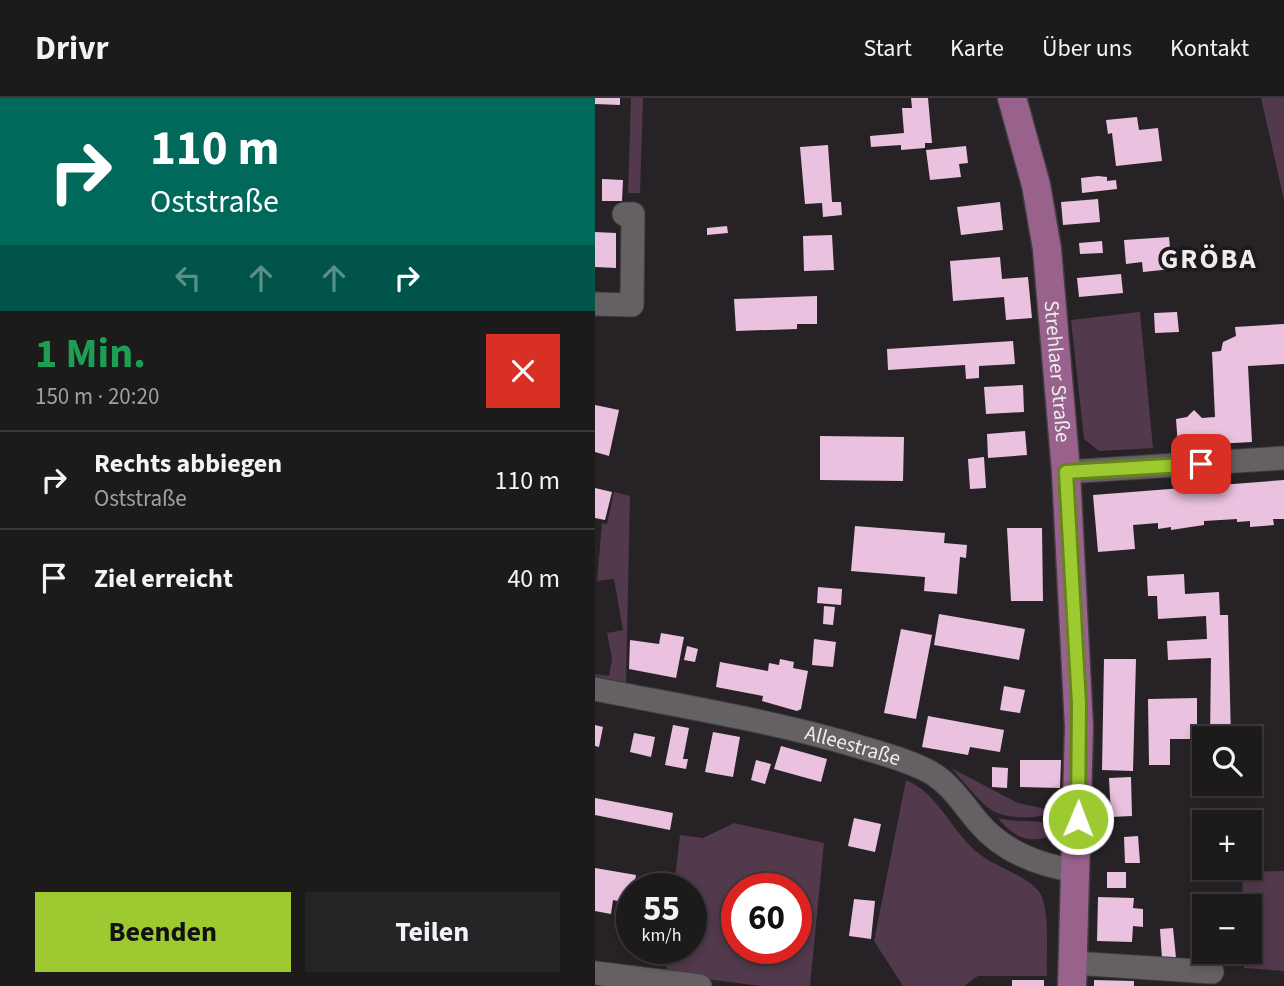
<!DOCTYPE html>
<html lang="de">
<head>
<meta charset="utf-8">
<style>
  body { margin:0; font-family:"Source Sans 3",sans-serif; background:#252325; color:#f1f3f6; height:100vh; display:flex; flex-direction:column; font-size:26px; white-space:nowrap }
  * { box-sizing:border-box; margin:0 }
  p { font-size:23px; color:#a0a1a3 }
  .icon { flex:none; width:38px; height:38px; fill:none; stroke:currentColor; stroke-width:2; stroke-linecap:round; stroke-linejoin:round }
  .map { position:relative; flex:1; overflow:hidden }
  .details { display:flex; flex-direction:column; background:#1d1a1c; width:595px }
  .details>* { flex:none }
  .banner { background:#00695c; color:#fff; overflow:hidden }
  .tools { position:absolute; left:597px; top:628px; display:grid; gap:14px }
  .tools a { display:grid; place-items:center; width:70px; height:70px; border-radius:0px; background:#1d1a1c; box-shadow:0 4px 10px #0003,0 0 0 2px #3b383b; font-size:35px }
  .speed { position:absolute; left:21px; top:775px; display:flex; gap:14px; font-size:35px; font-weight:700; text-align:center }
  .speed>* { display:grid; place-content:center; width:91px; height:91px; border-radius:50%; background:#1d1a1c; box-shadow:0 4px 10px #0003,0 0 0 2px #3b383b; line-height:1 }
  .speed small { font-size:18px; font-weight:400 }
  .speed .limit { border:10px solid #d22; background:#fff; color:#111 }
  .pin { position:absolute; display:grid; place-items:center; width:60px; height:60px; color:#fff; margin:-30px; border-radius:14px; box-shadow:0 4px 10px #0006 }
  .me { position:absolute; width:77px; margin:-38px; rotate:1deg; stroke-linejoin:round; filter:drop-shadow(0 0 5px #0008) }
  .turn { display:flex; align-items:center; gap:24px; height:147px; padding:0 35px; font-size:32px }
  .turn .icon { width:91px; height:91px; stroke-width:2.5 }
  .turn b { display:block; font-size:49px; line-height:60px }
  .lanes { display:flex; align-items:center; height:66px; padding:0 35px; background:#0003; justify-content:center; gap:35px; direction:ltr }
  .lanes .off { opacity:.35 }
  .round { display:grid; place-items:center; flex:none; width:74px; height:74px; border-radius:0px; background:#252325 }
  .overview { display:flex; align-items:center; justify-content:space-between; height:119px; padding:0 35px }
  h1 { font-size:42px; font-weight:700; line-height:52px; color:#1e9e55 }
  .button { display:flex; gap:14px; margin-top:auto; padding:14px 35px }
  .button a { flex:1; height:80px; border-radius:0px; background:#9dca30; color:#111; font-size:28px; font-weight:700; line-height:80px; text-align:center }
  .button a+a { background:#252325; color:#f1f3f6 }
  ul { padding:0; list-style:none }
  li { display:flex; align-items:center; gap:21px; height:98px; padding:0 35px; border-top:2px solid #3b383b }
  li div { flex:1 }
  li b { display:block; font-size:26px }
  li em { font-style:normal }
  header { display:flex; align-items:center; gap:42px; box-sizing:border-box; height:98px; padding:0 35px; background:#1d1a1c; border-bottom:2px solid #3b383b }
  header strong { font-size:33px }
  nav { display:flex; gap:38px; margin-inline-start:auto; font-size:24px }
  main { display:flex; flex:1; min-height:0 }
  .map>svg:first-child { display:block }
  .green { fill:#52394c; fill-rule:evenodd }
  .building { fill:#eac2e0 }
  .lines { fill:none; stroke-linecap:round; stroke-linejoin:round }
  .minor-casing { stroke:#413d40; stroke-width:25 }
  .major-casing { stroke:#413d40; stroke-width:31 }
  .minor { stroke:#656064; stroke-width:23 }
  .major { stroke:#98628d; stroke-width:28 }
  .route-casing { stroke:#66831f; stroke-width:18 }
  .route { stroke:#9dca30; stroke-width:12 }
  .labels { text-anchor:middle; stroke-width:7; stroke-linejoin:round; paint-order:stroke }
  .street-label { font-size:21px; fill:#eeebed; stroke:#1d191c }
  .district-label { font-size:28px; font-weight:bold; letter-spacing:2px; fill:#eeebed; stroke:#1d191c }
</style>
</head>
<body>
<header>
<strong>Drivr</strong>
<nav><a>Start</a><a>Karte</a><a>Über uns</a><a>Kontakt</a></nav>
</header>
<main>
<section class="details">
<div class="banner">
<div class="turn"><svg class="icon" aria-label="right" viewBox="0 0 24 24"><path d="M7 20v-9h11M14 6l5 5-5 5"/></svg><div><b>110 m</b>Oststraße</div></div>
<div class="lanes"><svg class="icon off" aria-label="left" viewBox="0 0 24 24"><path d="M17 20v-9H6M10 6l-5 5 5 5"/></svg><svg class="icon off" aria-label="ahead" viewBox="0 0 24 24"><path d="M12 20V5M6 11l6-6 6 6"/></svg><svg class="icon off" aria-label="ahead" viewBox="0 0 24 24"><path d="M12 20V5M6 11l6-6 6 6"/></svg><svg class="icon" aria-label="right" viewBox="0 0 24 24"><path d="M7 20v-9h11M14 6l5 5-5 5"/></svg></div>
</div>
<div class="overview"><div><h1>1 Min.</h1><p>150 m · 20:20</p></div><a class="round" style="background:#d93025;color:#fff"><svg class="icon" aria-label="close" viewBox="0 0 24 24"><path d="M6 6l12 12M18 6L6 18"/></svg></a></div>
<ul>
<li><svg class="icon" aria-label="right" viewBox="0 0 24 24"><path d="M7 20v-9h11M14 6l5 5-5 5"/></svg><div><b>Rechts abbiegen</b><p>Oststraße</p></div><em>110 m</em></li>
<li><svg class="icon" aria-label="arrive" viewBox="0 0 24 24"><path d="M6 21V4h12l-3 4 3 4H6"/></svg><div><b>Ziel erreicht</b></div><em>40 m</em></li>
</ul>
<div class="button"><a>Beenden</a><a>Teilen</a></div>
</section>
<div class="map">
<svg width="689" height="888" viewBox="0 0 689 888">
  <rect width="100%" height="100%" fill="#272225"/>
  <!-- green -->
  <g class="green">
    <path d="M36,0h12l-3,95h-12z"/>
    <path d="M666,0h23v102z"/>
    <path d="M545,214l13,136 -54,3 -15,-12 -13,-119z"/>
    <path d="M19,394l16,4 -4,187 -31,-7v-2l14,2 3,-17 -5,-26 16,-3 -9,-51 -17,2 5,-58 5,1z"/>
    <path d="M356,670l67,35 28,6 14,-10v11c-16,9 -48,10 -65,2 -12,-5 -34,-34 -44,-44z"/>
    <path d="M311,682c33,14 45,51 72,73 15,13 55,25 63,42 9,18 5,60 6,81h-69l-14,10h-61l-29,-45z"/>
    <path d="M403,720c18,5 37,1 55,6l1,10c-23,12 -41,3 -56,-16z"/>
    <path d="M139,725l90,20 -14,143h-49l-95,-12 2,-25 23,-1v-59h-17l6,-54 23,3zM142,791h59v59h-59z"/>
    <path d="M689,773v100l-40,-3v-16h5v-46h-6l-1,-34z"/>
  </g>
  <!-- building -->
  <g class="building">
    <path d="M0,0h25v7l-25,-1z"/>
    <path d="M316,0h17l4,45h-7v5l-24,2v-5l-30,2 -1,-11 34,-3 -2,-25h10z"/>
    <path d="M542,19l2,13 19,-2 4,33 -46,5 -4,-33 -4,1 -2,-14z"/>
    <path d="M233,47l4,57h9l1,13 -19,2 -1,-14 -17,1 -5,-57z"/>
    <path d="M371,48l2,17 -9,1 2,13 -31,3 -4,-30z"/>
    <path d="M503,78l9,1v4l9,-1 1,9 -35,4 -1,-15z"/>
    <path d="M7,81l21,1 -1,21h-20z"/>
    <path d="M503,101l2,23 -37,3 -2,-23z"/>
    <path d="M405,104l3,28 -42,5 -4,-28z"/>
    <path d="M132,128l1,7 -21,2v-7z"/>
    <path d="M0,134l21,1v35l-21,-1z"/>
    <path d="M237,137l2,35 -30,1 -1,-35z"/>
    <path d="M574,139l3,32 -29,3 -1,-10 -16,2 -2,-24z"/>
    <path d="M507,143l1,12 -23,1 -1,-11z"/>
    <path d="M405,159l2,22 26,-2 4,41 -26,2 -2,-23 -51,4 -3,-40z"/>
    <path d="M526,176l2,19 -44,4 -2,-19z"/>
    <path d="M222,198v28h-20v5l-61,2 -2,-32z"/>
    <path d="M582,214l2,20 -24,1 -1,-20z"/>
    <path d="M689,226v40l-36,2 4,76 -74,4 -2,-27 11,-2 7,-7 8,8 13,-1 -3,-65 9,-1 2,-9 13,-6 -1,-9z"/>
    <path d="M418,243l2,23 -36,2v12l-13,1 -1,-14 -77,5 -1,-21z"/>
    <path d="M428,287l1,27 -38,2 -2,-27z"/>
    <path d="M0,307l24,5 -10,46 -14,-4z"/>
    <path d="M430,333l2,24 -39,3 -1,-24z"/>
    <path d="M225,338l84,1 -1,44 -83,-1z"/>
    <path d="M389,359l2,31 -16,1 -2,-30z"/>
    <path d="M689,382v39h-11l1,6 -24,2v-6l-13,1v-3l-33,2v4l-33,5v-3l-13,2v-6l-25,2 2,24 -37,3 -5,-57z"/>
    <path d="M0,390l17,4 -7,28 -10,-2z"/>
    <path d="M260,428l90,7 -1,10 23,2 -1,13 -6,-1 -3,37 -33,-3 1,-14 -74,-6z"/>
    <path d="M412,430h35l1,73h-32z"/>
    <path d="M589,476l1,20 34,-2 1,23h8l3,123h-21l1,-80 -43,2 -1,-19 40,-2 -1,-23 -48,3 -1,-23h-9l-1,-20z"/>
    <path d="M223,489l24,2 -1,16 -24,-2z"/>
    <path d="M229,508l11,1 -2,18 -10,-1z"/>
    <path d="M344,516l86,15 -6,31 -85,-15z"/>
    <path d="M306,531l31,6 -16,84 -32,-6z"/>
    <path d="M66,535l23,4 -8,41 -47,-9 1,-29 29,4z"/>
    <path d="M219,541l22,3 -3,25 -21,-2z"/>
    <path d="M92,548l11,3 -3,13 -11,-2z"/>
    <path d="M185,561l14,3 -1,6 15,3 -7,38 -4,2 -35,-10 1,-5 -47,-9 4,-25 48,9 1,-8 10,2z"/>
    <path d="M509,561h32l-3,112 -31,-1z"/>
    <path d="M409,588l21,4 -5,23 -20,-3z"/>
    <path d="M602,600v41h-27v26h-21l-1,-66z"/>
    <path d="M333,618l76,14 -4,22 -30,-5 -2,8 -46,-8z"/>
    <path d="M0,627l8,2 -4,20 -4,-1z"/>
    <path d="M78,627l16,3 -6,31h5l-2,10 -21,-4z"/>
    <path d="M118,634l27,5 -7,40 -28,-5z"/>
    <path d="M39,635l21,4 -4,20 -21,-5z"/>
    <path d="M186,648l46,13 -6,23 -47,-13z"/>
    <path d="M161,662l15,4 -6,20 -14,-4z"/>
    <path d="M425,662h41l-1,28 -40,-1z"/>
    <path d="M397,669l16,1 -1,20 -15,-1z"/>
    <path d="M536,679l1,39 -21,1 -2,-39z"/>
    <path d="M0,700l78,15 -3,17 -75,-15z"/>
    <path d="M259,720l27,6 -6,28 -27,-6z"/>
    <path d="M543,738l2,27h-15l-1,-26z"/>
    <path d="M0,770l41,7 -5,29 -18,-4 -2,14 -16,-3z"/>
    <rect x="512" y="774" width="19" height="16"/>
    <path d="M503,799l36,1 -1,10 10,1v18l-10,-1 -1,16 -35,-1z"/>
    <path d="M259,801l21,2 -4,38 -22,-3z"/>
    <path d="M578,830l3,30 -14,1 -2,-30z"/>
    <rect x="417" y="882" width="32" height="6"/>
    <path d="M499,882l40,1v5h-40z"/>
  </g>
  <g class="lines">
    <defs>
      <g id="minor">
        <path d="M0,206l37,1 1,-91h-9"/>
        <path d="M471,374l218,-14"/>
        <path id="s1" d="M0,591c85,17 172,31 255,55 26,8 52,14 76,26 23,11 36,33 52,52 25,30 60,43 98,49"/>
        <path d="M478,865l139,9"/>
        <path d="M0,875l105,13"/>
      </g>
      <g id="major">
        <path id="s2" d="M417,0l24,87 11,64 19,223 13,255 -7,259"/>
      </g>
    </defs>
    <!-- minor casing -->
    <use href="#minor" class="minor-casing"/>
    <!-- major casing -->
    <use href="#major" class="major-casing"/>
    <!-- minor -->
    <use href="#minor" class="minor"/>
    <!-- major -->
    <use href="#major" class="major"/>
  </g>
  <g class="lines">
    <defs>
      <path id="route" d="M483,721l1,-115 -13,-232 135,-8"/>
    </defs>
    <!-- route casing -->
    <use href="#route" class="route-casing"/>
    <!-- route -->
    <use href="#route" class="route"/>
  </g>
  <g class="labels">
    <!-- street labels -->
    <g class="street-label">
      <text dy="7" stroke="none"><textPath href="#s2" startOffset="278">Strehlaer Straße</textPath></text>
      <text dy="7" stroke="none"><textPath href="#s1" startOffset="264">Alleestraße</textPath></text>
    </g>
    <!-- district labels -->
    <g class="district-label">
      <text x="614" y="170">GRÖBA</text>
    </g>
  </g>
</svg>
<div class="tools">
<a><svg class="icon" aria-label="search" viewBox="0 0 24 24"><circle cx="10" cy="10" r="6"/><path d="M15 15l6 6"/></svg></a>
<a>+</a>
<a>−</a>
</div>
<div class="speed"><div>55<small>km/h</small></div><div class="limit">60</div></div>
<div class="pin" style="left:606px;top:366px;background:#d93025"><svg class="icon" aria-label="arrive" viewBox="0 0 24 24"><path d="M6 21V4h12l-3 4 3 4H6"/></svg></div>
<svg class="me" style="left:483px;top:721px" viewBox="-20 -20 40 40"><circle r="17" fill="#9dca30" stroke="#fff" stroke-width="3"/><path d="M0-11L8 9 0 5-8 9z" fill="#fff"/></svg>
</div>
</main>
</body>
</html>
